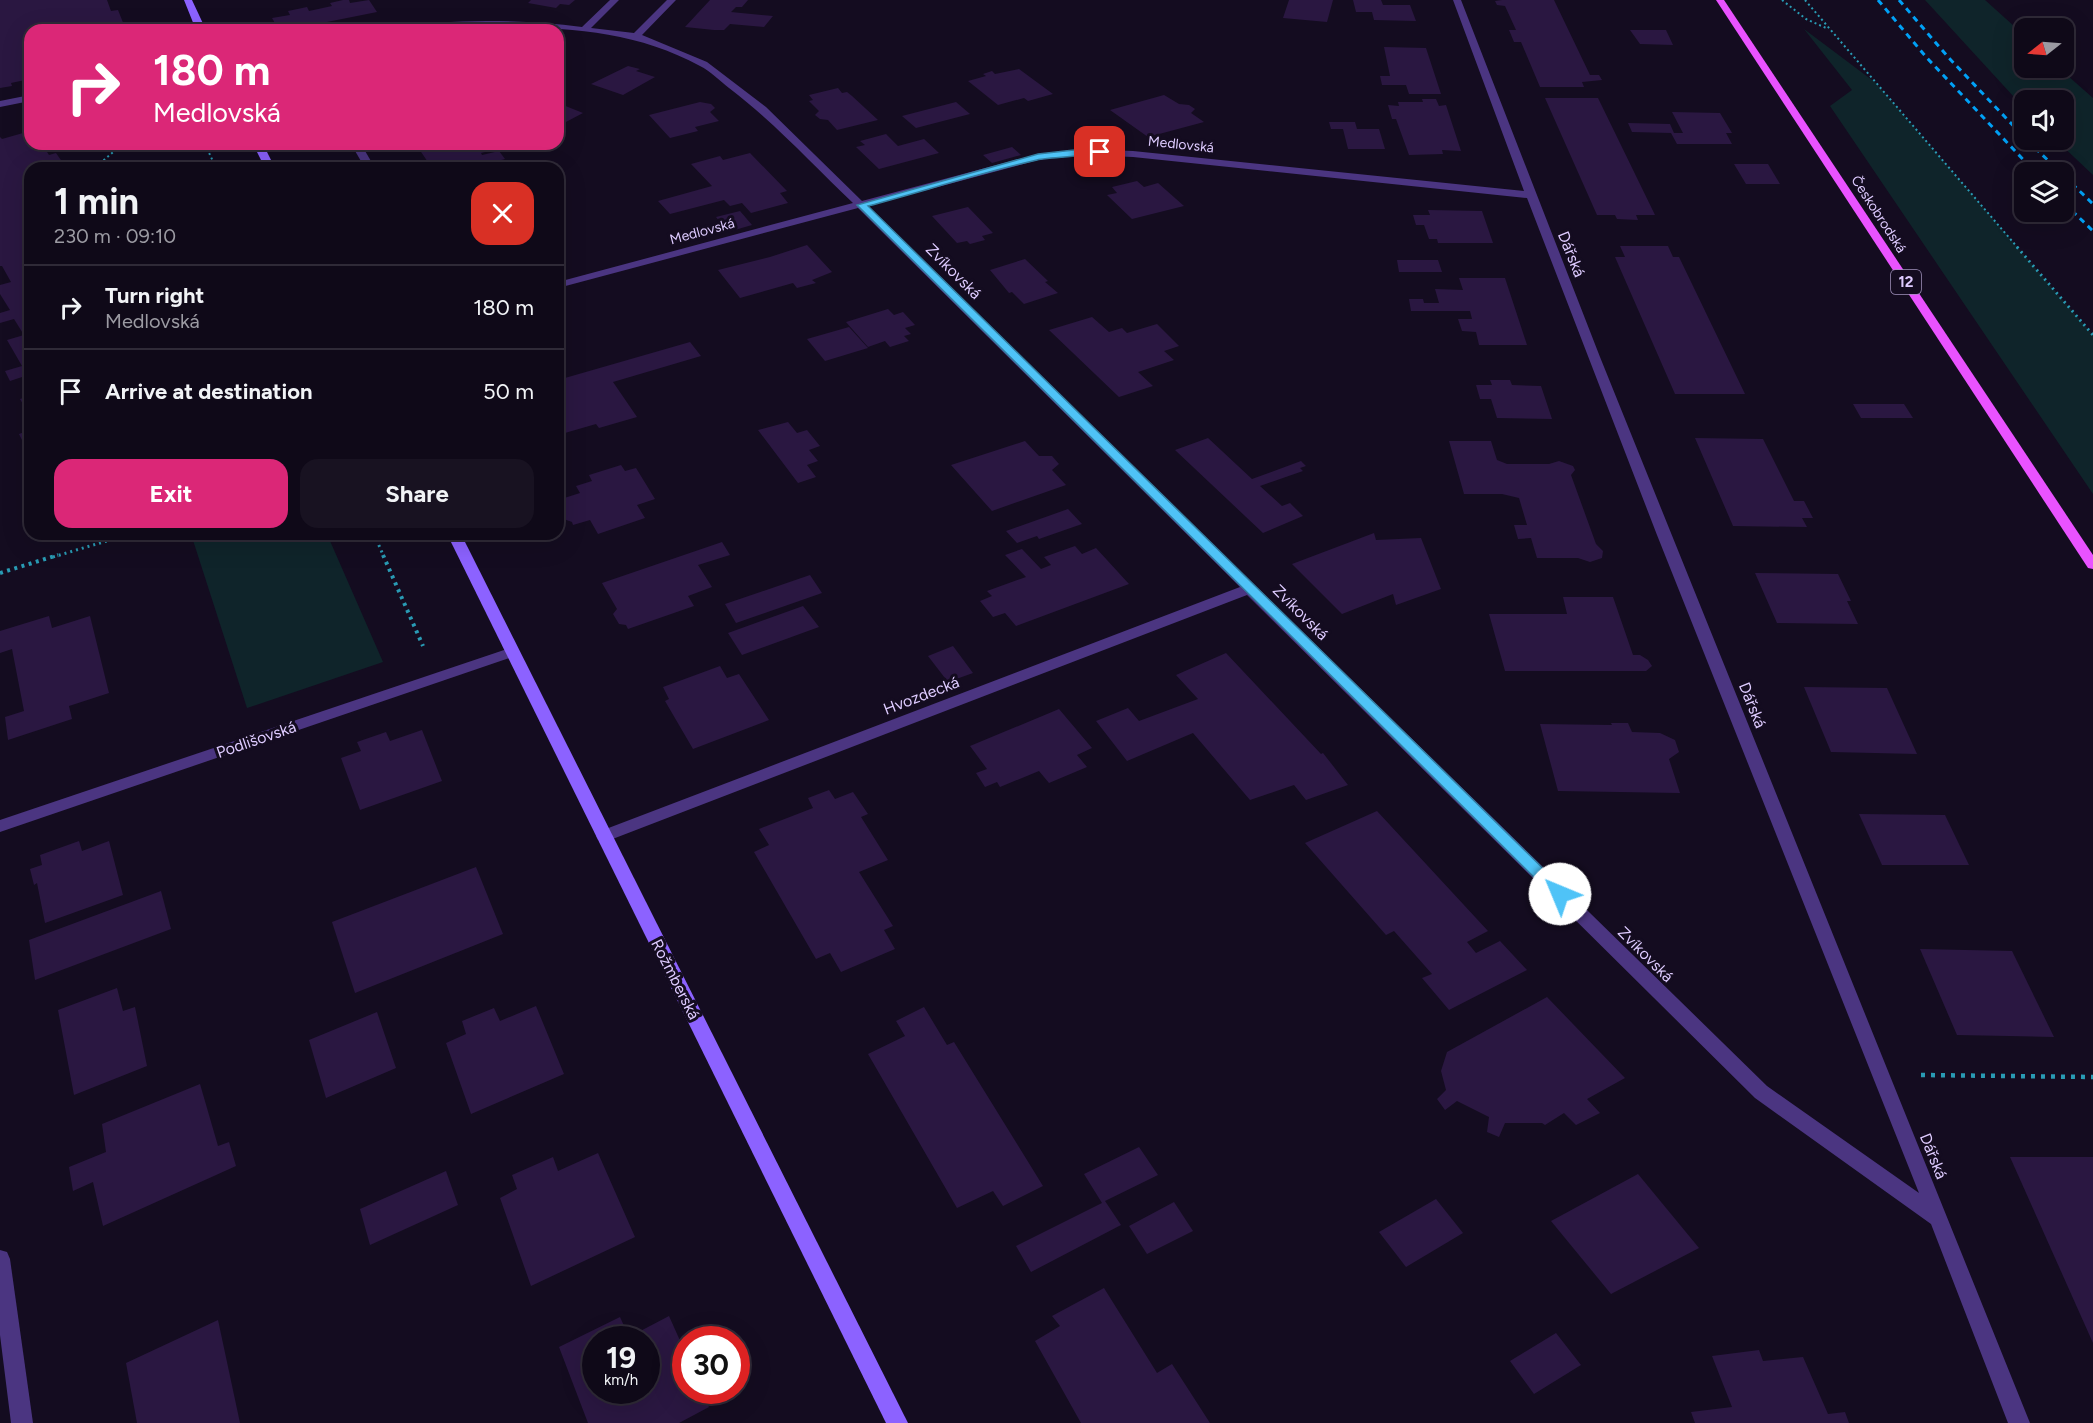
<!DOCTYPE html>
<html lang="en">
<head>
<meta charset="utf-8">
<style>
  body { margin:0; font-family:Figtree,sans-serif; background:#181221; color:#f1f3f6; height:100vh; display:flex; flex-direction:column; font-size:22px; white-space:nowrap }
  * { box-sizing:border-box; margin:0 }
  p { font-size:20px; color:#9b9aa2 }
  .icon { flex:none; width:33px; height:33px; fill:none; stroke:currentColor; stroke-width:2; stroke-linecap:round; stroke-linejoin:round }
  .map { position:relative; flex:1; overflow:hidden }
  .drawer { position:absolute; left:24px; top:162px; width:540px; height:378px; display:flex; flex-direction:column; background:#0f0918; border-radius:18px; box-shadow:0 6px 24px #0002,0 0 0 2px #2f2a37 }
  .drawer>* { flex:none }
  .hud { position:absolute; left:24px; top:24px; width:540px; height:126px; border-radius:18px; box-shadow:0 6px 24px #0002,0 0 0 2px #2f2a37; background:#db2777; color:#fff; overflow:hidden }
  .needle { width:39px; rotate:253deg }
  .tools { position:absolute; left:2014px; top:18px; display:grid; gap:12px }
  .tools a { display:grid; place-items:center; width:60px; height:60px; border-radius:12px; background:#0f0918; box-shadow:0 6px 24px #0002,0 0 0 2px #2f2a37; font-size:30px }
  .speed { position:absolute; left:582px; top:1326px; display:flex; gap:12px; font-size:30px; font-weight:700; text-align:center }
  .speed>* { display:grid; place-content:center; width:78px; height:78px; border-radius:50%; background:#0f0918; box-shadow:0 6px 24px #0002,0 0 0 2px #2f2a37; line-height:1 }
  .speed small { font-size:15px; font-weight:400 }
  .speed .limit { border:9px solid #d22; background:#fff; color:#111 }
  .pin { position:absolute; display:grid; place-items:center; width:51px; height:51px; color:#fff; margin:-26px; border-radius:12px; box-shadow:0 3px 9px #0006 }
  .me { position:absolute; width:66px; margin:-33px; rotate:315deg; stroke-linejoin:round; filter:drop-shadow(0 0 4px #0008) }
  .turn { display:flex; align-items:center; gap:21px; height:126px; padding:0 30px; font-size:27px }
  .turn .icon { width:78px; height:78px; stroke-width:2.5 }
  .turn b { display:block; font-size:42px; line-height:51px }
  .round { display:grid; place-items:center; flex:none; width:63px; height:63px; border-radius:18px; background:#181221 }
  .head { display:flex; align-items:center; justify-content:space-between; height:102px; padding:0 30px }
  h1 { font-size:36px; font-weight:700; line-height:45px }
  .button { display:flex; gap:12px; margin-top:auto; padding:12px 30px }
  .button a { flex:1; height:69px; border-radius:18px; background:#db2777; color:#fff; font-size:24px; font-weight:700; line-height:69px; text-align:center }
  .button a+a { background:#181221; color:#f1f3f6 }
  ul { padding:0; list-style:none }
  li { display:flex; align-items:center; gap:18px; height:84px; padding:0 30px; border-top:2px solid #2f2a37 }
  li div { flex:1 }
  li b { display:block; font-size:22px }
  li em { font-style:normal }
  .map>svg:first-child { display:block }
  .green { fill:#0f242a }
  .building { fill:#2a1741; fill-rule:evenodd }
  .lines { fill:none; stroke-linecap:round; stroke-linejoin:round }
  .path-far3 { stroke:#299bb4; stroke-width:2; stroke-dasharray:2 3; stroke-linecap:butt }
  .path-far2 { stroke:#299bb4; stroke-width:3; stroke-dasharray:2 4; stroke-linecap:butt }
  .path-far1 { stroke:#299bb4; stroke-width:4; stroke-dasharray:3 4.5; stroke-linecap:butt }
  .path { stroke:#299bb4; stroke-width:4.5; stroke-dasharray:4 6; stroke-linecap:butt }
  .street { fill:#4b3581; fill-rule:evenodd }
  .secondary { fill:#8c62ff; fill-rule:evenodd }
  .primary { fill:#e952ff; fill-rule:evenodd }
  .rail { stroke:#00a1f6; stroke-width:3; stroke-dasharray:6 5; stroke-linecap:butt }
  .route { fill:#4fc3f7; stroke:#337fa1; stroke-width:1.5 }
  .labels { text-anchor:middle; stroke-width:6; stroke-linejoin:round; paint-order:stroke }
  .far-street-label { font-size:14px; fill:#decbff; stroke:#140c20 }
  .shield { fill:#140c20; stroke:#a192bc; stroke-width:1.5 }
  .shield-label { font-size:15px; font-weight:bold; fill:#decbff }
  .street-label { font-size:16px; fill:#decbff; stroke:#140c20 }
</style>
</head>
<body>
<div class="map">
<svg width="2093" height="1423" viewBox="0 0 2093 1423">
  <rect width="100%" height="100%" fill="#140c20"/>
  <!-- green -->
  <g class="green">
    <path d="M1925,0h60l40,36v32h34l34,30v77l-37,-35h8v-40h-39v9z"/>
    <path d="M1804,29l72,54 217,252v159l-263,-388 22,-16z"/>
    <path d="M191,534h136l56,128 -136,46z"/>
  </g>
  <!-- building -->
  <g class="building">
    <path d="M0,0h107l4,11 7,-1 8,20h-96v49l-19,4 1,3 -12,2z"/>
    <path d="M343,0h6l1,3 19,-3 8,12 -90,18h-8l-7,-12 18,-3 -2,-4 19,-4 2,4 23,-5 -2,-3z"/>
    <path d="M531,0h44l-6,5 -9,-1 -4,4 -28,-5z"/>
    <path d="M710,0h38l-6,7h-6l-5,5 42,4 -9,11 -34,-3 -6,6h-10l-29,-3z"/>
    <path d="M1289,0h44l-6,22 -44,-4z"/>
    <path d="M1353,0h28l2,5h27l6,16 -42,-1 -2,-8h-16z"/>
    <path d="M1502,0h52l36,75h9l3,5 -20,2 2,5h-44l-19,-45h-7l-5,-12h7l-11,-24 -8,-1 -2,-4z"/>
    <path d="M1630,30h36l7,15 -33,-1z"/>
    <path d="M1384,47l42,1 15,46h-32l-3,-9h-24l-2,-9h10z"/>
    <path d="M628,66l12,3 -4,2 19,6 -32,18 -32,-11z"/>
    <path d="M1019,69l34,25 -25,7 -4,-3 -26,7 -30,-24 18,-5 -3,-2 9,-3 3,3z"/>
    <path d="M838,88l4,5 5,-1 5,4 26,24 -41,10 -9,-10 -8,-1 -5,-4 4,-4 -10,-10 4,-1 -4,-5z"/>
    <path d="M1164,95l15,9 10,1 6,4 -4,4 13,9 -56,15 -38,-27z"/>
    <path d="M1545,98h53l57,117h-19l2,5 -21,-1 -2,-4h-18z"/>
    <path d="M1422,99h14l3,7 7,-1 15,46 -19,-1 1,4 -34,1 -13,-36h-4l-4,-14 11,1 -1,-4h25z"/>
    <path d="M700,102l11,2 4,4 -5,4 9,9 -24,6 3,4 -28,7 -21,-23z"/>
    <path d="M956,102l14,12 -54,14 -14,-12z"/>
    <path d="M558,103l25,10 -19,10 -6,-3z"/>
    <path d="M1672,112l48,1 12,20h-6l6,11h-55l-6,-11 -39,-1 -4,-9 42,1 4,9h9z"/>
    <path d="M1329,122h26l2,7h22l6,20h-37l-5,-20h-12z"/>
    <path d="M30,131v13h12l7,11 7,-2 9,13 -35,2v212l-2,-5 -18,6 -5,-10 17,-5 -15,-26 17,-5 -10,-16 -14,4v-10l10,-3 -10,-16v-9l11,-3 -9,-16h-2v-129l2,2z"/>
    <path d="M886,134l12,12 26,-7 15,14 -60,16 -23,-22 9,-2 -5,-4z"/>
    <path d="M424,144h61l4,7 -8,2 1,2 17,-4 6,8 -26,7 1,2h-48l-15,-22z"/>
    <path d="M1012,147l9,8 -29,8 -9,-8z"/>
    <path d="M750,153l37,38 -7,2 8,10 -37,10 -9,-10 -12,3 -6,-6 -54,14 -12,-13 54,-15 -21,-22 29,-8 3,4z"/>
    <path d="M1734,164h34l12,20h-34z"/>
    <path d="M1137,181l7,6 14,-4 26,23 -52,13 -25,-24 10,-2 -5,-6z"/>
    <path d="M968,207l25,26 -11,3 3,4 -15,4 -3,-3 -10,2 -25,-27z"/>
    <path d="M1428,210l54,1 11,32h-55l-1,-4h-8l-5,-14h-8l-3,-10h17z"/>
    <path d="M740,211l12,14 -24,7 -12,-15z"/>
    <path d="M807,245l25,27 -20,8 4,3 -19,5 -4,-5 -53,15 -22,-28 52,-13z"/>
    <path d="M1620,246h48l5,11h6l66,137h-70l-60,-137h10z"/>
    <path d="M1025,259l23,22 -3,1 13,11 -34,11 -12,-12 -3,1 -19,-23z"/>
    <path d="M1397,260h41l4,12h-43z"/>
    <path d="M1459,278h46l22,67h-48l-3,-13 -14,-1 -4,-12h14l-2,-8h-59l-2,-12h14l1,4h15l-4,-14 28,1z"/>
    <path d="M888,309l6,6 9,-3 12,13 -10,3 6,6 -7,2 5,5 -19,6 -5,-6 -17,6 -22,-25z"/>
    <path d="M1092,317l17,15 13,-4 5,5 30,-9 22,22 -15,5 10,9 -36,12 15,14 -34,11 -70,-67z"/>
    <path d="M849,327l19,21 -43,13 -18,-22z"/>
    <path d="M690,342l11,14 -88,26 24,35 -38,11 -3,-4 -38,11v-55z"/>
    <path d="M1490,380h20l2,5 29,1 11,33 -55,-1 -6,-19h-11l-4,-14h16z"/>
    <path d="M30,396v20l-10,-17z"/>
    <path d="M1853,404h51l9,14h-52z"/>
    <path d="M788,422l9,11 10,-3 13,16 -11,4 9,11 -11,4 9,12 -18,6 -40,-53z"/>
    <path d="M30,430v12l-6,2 -5,-10z"/>
    <path d="M1208,438l44,41 49,-18 5,5 -6,2 3,3 -43,15 22,20 8,-3 13,13 -40,17 -88,-83z"/>
    <path d="M1695,438l68,1 31,62h10l9,17h-11l5,9 -74,-1z"/>
    <path d="M1025,441l14,15h13l7,8 -7,6 14,15 -74,26 -41,-46z"/>
    <path d="M1449,441h42l6,19 10,4h42l10,-3 14,5 2,4 -4,5 25,69 7,7 -1,7 -12,4 -12,-4h-41l-6,-20 -13,1 -4,-14h13l-8,-27 -17,-4h-38z"/>
    <path d="M621,465l4,6 11,-3 19,31 -18,6 8,13 -47,16 -8,-14 -17,5 -1,-3 -14,-5v-12l2,-3 -2,-2 22,-7 -4,-7 16,-5 -3,-6z"/>
    <path d="M1068,509l14,15 -43,15 -2,-3 -20,7 -11,-12z"/>
    <path d="M1374,533l2,7 45,-2 20,51 -45,16 -3,-11 -51,20 -50,-50z"/>
    <path d="M722,542l8,13 -32,10 14,22 -24,9 6,10 -66,23 -2,-4 -7,-1 -6,-10 4,-5 -15,-26z"/>
    <path d="M1075,546l7,8 14,-6 33,36 -113,42 -11,-13 -12,4 -13,-16 12,-5 -5,-5 39,-14 -21,-22 17,-6 19,20 10,-4 -7,-8z"/>
    <path d="M1755,573l83,1 13,27h-4l11,23 -81,-1z"/>
    <path d="M810,575l12,18 -86,30 -11,-19z"/>
    <path d="M1563,597h50l20,58h7l8,5 4,6 -6,5h-141l-16,-57h78z"/>
    <path d="M803,606l16,21 -77,28 -14,-22z"/>
    <path d="M49,616l3,12 38,-12 19,77 -40,13 3,13 -64,21 -3,-23 19,-6 -12,-62 -12,4v-22z"/>
    <path d="M953,646l20,27 -25,9 -20,-26z"/>
    <path d="M1226,653l95,101 2,-1 25,32 -42,15 -12,-15 -44,15 -57,-67 -66,28 -31,-40 32,-13 11,13 59,-22 -22,-24z"/>
    <path d="M720,666l7,12 12,-4 30,46 -76,29 -28,-48 4,-2 -6,-12z"/>
    <path d="M1804,687l83,1 30,66 -86,-2z"/>
    <path d="M1059,709l33,39 -15,7 10,12 -38,16 -10,-12 -39,16 -3,-5 -12,5 -9,-14 11,-4 -17,-23z"/>
    <path d="M1611,723h17l4,9 28,1 15,7 4,12 -10,7 11,34 -122,-2 -18,-67 72,1z"/>
    <path d="M422,730l20,51 -82,29 -19,-52 20,-7 -4,-9 29,-10 4,9z"/>
    <path d="M829,790l6,9 18,-7 15,22 -7,3 27,43 -29,12 34,54 -9,4 11,19 -54,23 -11,-19 -14,6 -62,-107 15,-7 -10,-16 54,-21 -5,-10z"/>
    <path d="M1377,811l111,120 -21,11 9,11 24,-12 27,29 -78,40 -27,-32 10,-4 -38,-43 -8,4 -81,-92z"/>
    <path d="M1859,814l86,1 24,50h-87z"/>
    <path d="M79,841l3,10 27,-10 14,54 -78,28 -8,-40 -3,2 -4,-16 12,-4 -2,-10z"/>
    <path d="M476,867l27,67 -148,59 -23,-71z"/>
    <path d="M161,891l10,38 -136,51 -6,-40z"/>
    <path d="M1920,949l92,2 42,86 -97,-2z"/>
    <path d="M117,988l6,23 12,-4 12,59 -73,29 -16,-85z"/>
    <path d="M1547,997l78,81 -38,21 13,14 -24,12 -12,-12 -19,12 -3,-2h-37l-6,14 -12,-5 2,-15 -32,-16 -12,9 -8,-11 9,-9 -5,-19 6,-19z"/>
    <path d="M536,1006l28,68 -93,40 -25,-71 20,-9 -4,-13 32,-13 6,13z"/>
    <path d="M924,1007l23,38 7,-3 89,144 -40,20 -10,-15 -36,17 -89,-154 37,-18 -9,-15z"/>
    <path d="M377,1012l19,56 -70,30 -17,-58z"/>
    <path d="M200,1084l18,62 11,-4 7,24 -133,60 -10,-44 -20,9 -4,-24 37,-15 -4,-28z"/>
    <path d="M1139,1147l19,28 -53,26 16,24 -90,47 -15,-26 86,-43 -18,-29z"/>
    <path d="M598,1153l37,84 -104,49 -31,-88 17,-9 -5,-14 41,-18 5,14z"/>
    <path d="M2010,1157h83v186l-46,-103z"/>
    <path d="M446,1171l12,34 -88,40 -10,-36z"/>
    <path d="M1638,1174l61,74 -88,46 -60,-73z"/>
    <path d="M1436,1199l27,34 -57,34 -27,-35z"/>
    <path d="M1174,1202l19,29 -46,23 -18,-28z"/>
    <path d="M1104,1288l53,85 15,-9 38,59h-129l-46,-82 25,-15 -8,-10z"/>
    <path d="M669,1316l17,38v36h15l8,17 -30,16h-91l-29,-76 61,-30 9,20zM596,1340h50v50h-50z"/>
    <path d="M218,1320l22,103h-103l-11,-60z"/>
    <path d="M1556,1333l25,32 -47,29 -24,-33z"/>
    <path d="M1759,1350l4,11 40,-4 25,57 17,-2 4,11h-154l-4,-11 41,-5 -20,-51z"/>
  </g>
  <g class="lines">
    <!-- path-far3 -->
    <g class="path-far3">
      <path d="M1782,0l24,19 20,9"/>
      <path d="M1805,0l213,248"/>
      <path d="M205,144l11,24"/>
      <path d="M98,168l1,-4 24,-20"/>
    </g>
    <!-- path-far2 -->
    <g class="path-far2">
      <path d="M2017,247l76,88"/>
      <path d="M374,534l10,23"/>
      <path d="M53,557l77,-23"/>
    </g>
    <!-- path-far1 -->
    <g class="path-far1">
      <path d="M383,555l40,91"/>
      <path d="M0,573l58,-18"/>
    </g>
    <!-- path -->
    <path class="path" d="M1921,1075l172,2"/>
    <!-- street -->
    <g class="street">
      <path d="M610,0h9l-28,28 43,5 33,-33h9l-34,35 65,27 59,45 96,94 176,-47 45,-5 50,2 391,40 -71,-191h8l139,357 430,1066h-22l-77,-199 -176,-126 -508,-503 -637,245h-12l-2,-4 2,-4 642,-245 -382,-379 -300,80v-6l295,-79c-41,-39 -79,-81 -124,-115 -9,-7 -19,-17 -29,-22 -96,-53 -209,-36 -314,-36l5,-3c64,-8 127,-8 191,0zM1083,155l50,2 394,41 130,337 262,658 -152,-107 -900,-880 171,-46z"/>
      <path d="M30,95v6l-30,6v-6z"/>
      <path d="M351,144h10l14,24h-10z"/>
      <path d="M513,647l7,5 -2,3 -518,177v-12z"/>
      <path d="M0,1250l7,2 3,7 23,164h-22l-11,-88z"/>
    </g>
    <!-- secondary -->
    <g class="secondary">
      <path d="M184,0h8l14,30h-10z"/>
      <path d="M253,144h10l12,24h-10z"/>
      <path d="M447,534h14l447,889h-22z"/>
    </g>
    <!-- primary -->
    <path class="primary" d="M1716,0h8l369,555v14l-5,-1z"/>
    <!-- rail -->
    <g class="rail">
      <path d="M1878,0l49,58 108,114"/>
      <path d="M1899,0l49,57 77,81"/>
      <path d="M2027,140l33,32"/>
      <path d="M2064,176l29,28"/>
      <path d="M2064,203l29,28"/>
    </g>
  </g>
  <!-- route -->
  <path class="route" d="M1083,149l17,1 4,2c-5,4 -55,5 -67,8 -57,13 -113,31 -169,46l697,684 3,4 -3,4h-10l-698,-693 181,-51z"/>
  <g class="labels">
    <!-- far-street labels -->
    <g class="far-street-label">
      <text transform="translate(1181 144) rotate(6)" y="5">Medlovská</text>
      <text transform="translate(1879 214) rotate(57)" y="5">Českobrodská</text>
      <text transform="translate(702 231) rotate(-15)" y="5">Medlovská</text>
    </g>
    <!-- shield labels -->
    <rect class="shield" x="1891" y="270" width="30" height="24" rx="4.5"/>
    <g class="shield-label">
      <text x="1906" y="287">12</text>
    </g>
    <!-- street labels -->
    <g class="street-label">
      <text transform="translate(1572 254) rotate(68)" y="6">Dářská</text>
      <text transform="translate(954 271) rotate(45)" y="6">Zvíkovská</text>
      <text transform="translate(1301 612) rotate(45)" y="6">Zvíkovská</text>
      <text transform="translate(921 695) rotate(-21)" y="6">Hvozdecká</text>
      <text transform="translate(1753 705) rotate(68)" y="6">Dářská</text>
      <text transform="translate(256 739) rotate(-19)" y="6">Podlišovská</text>
      <text transform="translate(1646 954) rotate(45)" y="6">Zvíkovská</text>
      <text transform="translate(676 979) rotate(63)" y="6">Rožmberská</text>
      <text transform="translate(1934 1156) rotate(68)" y="6">Dářská</text>
    </g>
  </g>
</svg>
<div class="tools">
<a><svg class="needle" viewBox="-14 -14 28 28"><path d="M0-13l5 13h-10z" fill="#e53935"/><path d="M0 13l5-13h-10z" fill="#9b9aa2"/></svg></a>
<a><svg class="icon" aria-label="sound" viewBox="0 0 24 24"><path d="M4 9h4l5-4v14l-5-4H4zM17 9q2 3 0 6"/></svg></a>
<a><svg class="icon" aria-label="layers" viewBox="0 0 24 24"><path d="M12 4l9 5-9 5-9-5zM3 14l9 5 9-5"/></svg></a>
</div>
<div class="speed"><div>19<small>km/h</small></div><div class="limit">30</div></div>
<div class="pin" style="left:1100px;top:152px;background:#d93025"><svg class="icon" aria-label="arrive" viewBox="0 0 24 24"><path d="M6 21V4h12l-3 4 3 4H6"/></svg></div>
<svg class="me" style="left:1560px;top:894px" viewBox="-20 -20 40 40"><circle r="19" fill="#fff"/><path d="M0-13L10 11 0 6-10 11z" fill="#4fc3f7"/></svg>
<div class="hud">
<div class="turn"><svg class="icon" aria-label="right" viewBox="0 0 24 24"><path d="M7 20v-9h11M14 6l5 5-5 5"/></svg><div><b>180 m</b>Medlovská</div></div>
</div>
<section class="drawer">
<div class="head"><div><h1>1 min</h1><p>230 m · 09:10</p></div><a class="round" style="background:#d93025;color:#fff"><svg class="icon" aria-label="close" viewBox="0 0 24 24"><path d="M6 6l12 12M18 6L6 18"/></svg></a></div>
<ul>
<li><svg class="icon" aria-label="right" viewBox="0 0 24 24"><path d="M7 20v-9h11M14 6l5 5-5 5"/></svg><div><b>Turn right</b><p>Medlovská</p></div><em>180 m</em></li>
<li><svg class="icon" aria-label="arrive" viewBox="0 0 24 24"><path d="M6 21V4h12l-3 4 3 4H6"/></svg><div><b>Arrive at destination</b></div><em>50 m</em></li>
</ul>
<div class="button"><a>Exit</a><a>Share</a></div>
</section>
</div>
</body>
</html>
